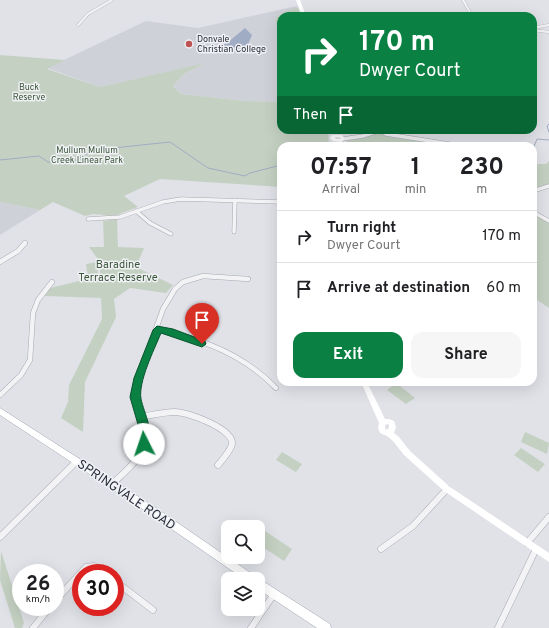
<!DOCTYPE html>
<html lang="en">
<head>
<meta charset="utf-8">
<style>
  body { margin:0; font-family:Overpass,sans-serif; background:#f6f6f6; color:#202124; height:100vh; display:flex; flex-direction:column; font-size:15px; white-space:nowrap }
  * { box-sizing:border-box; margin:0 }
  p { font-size:13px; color:#757577 }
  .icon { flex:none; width:22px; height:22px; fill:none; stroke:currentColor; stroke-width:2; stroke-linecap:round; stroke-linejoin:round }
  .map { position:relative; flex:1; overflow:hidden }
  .panel { position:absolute; left:277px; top:142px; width:260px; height:244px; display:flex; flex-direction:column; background:#fff; border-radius:12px; box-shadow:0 4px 16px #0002 }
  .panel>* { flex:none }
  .guide { position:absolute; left:277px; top:12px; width:260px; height:122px; border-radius:12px; box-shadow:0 4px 16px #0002; background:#0b8043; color:#fff; overflow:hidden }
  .controls { position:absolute; left:221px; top:520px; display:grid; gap:8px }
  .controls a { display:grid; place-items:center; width:44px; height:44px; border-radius:8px; background:#fff; box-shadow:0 4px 16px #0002; font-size:20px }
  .speed { position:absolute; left:12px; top:564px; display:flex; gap:8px; font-size:20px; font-weight:700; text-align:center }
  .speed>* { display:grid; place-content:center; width:52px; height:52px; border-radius:50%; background:#fff; box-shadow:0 4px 16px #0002; line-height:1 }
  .speed small { font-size:10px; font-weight:400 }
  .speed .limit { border:6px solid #d22; background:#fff; color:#111 }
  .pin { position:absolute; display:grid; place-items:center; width:34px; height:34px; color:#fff; margin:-41px -17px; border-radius:50% 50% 50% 0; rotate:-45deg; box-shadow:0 0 4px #0007 }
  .pin .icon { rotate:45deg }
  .me { position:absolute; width:44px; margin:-22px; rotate:356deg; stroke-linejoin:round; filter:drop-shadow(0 0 3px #0008) }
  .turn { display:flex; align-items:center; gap:14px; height:84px; padding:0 16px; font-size:18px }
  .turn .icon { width:52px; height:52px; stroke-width:2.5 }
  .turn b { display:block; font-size:28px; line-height:34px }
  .then { display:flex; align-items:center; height:38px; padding:0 16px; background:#0003; gap:8px; font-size:15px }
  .eta { display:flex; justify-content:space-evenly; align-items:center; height:68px; text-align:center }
  .eta b { font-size:24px; font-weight:700; line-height:28px }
  .primary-button { display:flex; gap:8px; margin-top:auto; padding:8px 16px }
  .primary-button a { flex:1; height:46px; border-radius:12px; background:#0b8043; color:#fff; font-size:16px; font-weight:700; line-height:46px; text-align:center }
  .primary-button a+a { background:#f6f6f6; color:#202124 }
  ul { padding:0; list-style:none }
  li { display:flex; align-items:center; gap:12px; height:52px; padding:0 16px; border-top:1px solid #e0e0e0 }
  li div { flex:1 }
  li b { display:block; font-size:15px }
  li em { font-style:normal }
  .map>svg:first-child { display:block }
  .built { fill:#cfd1d9 }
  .green { fill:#c4d1c2 }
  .water { fill:#9facc4 }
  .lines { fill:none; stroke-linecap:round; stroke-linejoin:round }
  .stream { stroke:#9facc4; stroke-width:1 }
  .minor-far3-casing { stroke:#a6a9b1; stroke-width:3 }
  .minor-far2-casing { stroke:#a6a9b1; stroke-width:4.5 }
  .minor-far1-casing { stroke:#a6a9b1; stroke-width:5.5 }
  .minor-casing { stroke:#a6a9b1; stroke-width:7 }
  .primary-casing { stroke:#a1a5b2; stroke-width:1 }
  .minor-far3 { stroke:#f3f3f6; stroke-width:2.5 }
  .minor-far2 { stroke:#f3f3f6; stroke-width:3.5 }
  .minor-far1 { stroke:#f3f3f6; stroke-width:4.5 }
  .minor { stroke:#f3f3f6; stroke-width:6 }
  .secondary { fill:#fff; fill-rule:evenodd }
  .primary { fill:#fff; fill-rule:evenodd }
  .route { fill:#0b8043; stroke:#07532c }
  .poi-dot { fill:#bf5353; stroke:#f0f1f5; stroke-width:1.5 }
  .labels { text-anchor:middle; stroke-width:3; stroke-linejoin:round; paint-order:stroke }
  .far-poi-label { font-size:9px; fill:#2b2f3d; stroke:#f0f1f5; text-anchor:start }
  .far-park-label { font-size:9px; fill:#3b573a; stroke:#f0f1f5 }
  .park-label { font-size:11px; fill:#3b573a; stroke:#f0f1f5 }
  .near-street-label { font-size:13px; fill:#2b2f3d; stroke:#f0f1f5 }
</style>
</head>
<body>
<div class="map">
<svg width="549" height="628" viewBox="0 0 549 628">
  <rect width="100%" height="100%" fill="#e0e2e8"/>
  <!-- built -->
  <g class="built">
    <path d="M297,6l4,10h-20v86l-36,-1 -64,-7 -8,-8 11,-12 19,-10 -103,23 -53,-19 99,-47 52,7z"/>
    <path d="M0,202l40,8 -40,25z"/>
  </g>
  <!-- green -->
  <g class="green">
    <path d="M295,8h3l3,8h-20v12l-6,-7 2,-5z"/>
    <path d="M0,55l65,5 -18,9 53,18 105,-24 -21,11 -11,12 8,8 64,7 36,1v28h47l1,16h-48v41l-121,-8 -36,17 14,11 -24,9 -21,-2 -8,2 -32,-14 -13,8 -40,-8z"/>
    <path d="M373,134h8l9,3 62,9h-107v-3l4,-3z"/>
    <path d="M549,161v24l-16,4v-25h13z"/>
    <path d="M533,214l16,9v85l-16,-11z"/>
    <path d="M117,219l1,28 26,1 -8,19 37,18 -7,8 -36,-5 -16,11 2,18 -31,65 -2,50 -22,-14 7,-16 1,-17 33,-66 -1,-21 -56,-2 5,-8 50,-12v-14l-11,-15h15l-1,-26z"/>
    <path d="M97,262l1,13 -10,2 -2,-13z"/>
    <path d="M396,383l19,15 -9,6 -19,-14z"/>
    <path d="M525,432l24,11 -2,11 -26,-12z"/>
    <path d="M521,448l24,16 -7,8 -24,-17z"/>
    <path d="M282,452l20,12 -6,8 -20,-12z"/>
    <path d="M265,531l27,18 -8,12 -26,-17v-3z"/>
    <path d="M1,551l23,72 -2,5h-7l-15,-48z"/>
  </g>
  <!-- water -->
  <path class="water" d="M245,28l7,7 -6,14 -26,-2 7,-4z"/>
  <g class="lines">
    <!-- stream -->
    <g class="stream">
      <path d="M549,124l-2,2 2,6"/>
      <path d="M533,149l4,-10 12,1"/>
      <path d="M533,158v4"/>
      <path d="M0,160l39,-4 9,6 20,2 26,-14 76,-8 38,26 37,8 5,-3 31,-8"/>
    </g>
    <defs>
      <g id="minor-far3">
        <path d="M463,0l9,16"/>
        <path d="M78,25l10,-11 24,-14"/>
        <path d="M533,28l16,-3"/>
        <path d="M533,30l16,2"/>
      </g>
      <g id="minor-far2">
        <path d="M380,131l6,3 76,12"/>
        <path d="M343,139l20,-3 18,-6"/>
        <path d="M533,191l16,-5"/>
        <path d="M136,211l14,12 21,11"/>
        <path d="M533,212l16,9"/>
        <path d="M88,219l32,-2 43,-15 18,-3 100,3"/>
        <path d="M234,232l1,-32"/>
      </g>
      <g id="minor-far1">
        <path d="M0,262l18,-11 7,-8"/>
        <path d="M157,330c44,8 88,26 119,58"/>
        <path d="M0,395l21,-20 9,-15 3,-47 5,-13 14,-18"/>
        <path d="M137,407l-2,-10 4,-21 24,-67 12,-20 8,-7 20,-6 45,3"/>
      </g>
      <g id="minor">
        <path d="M141,417c11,-2 23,-5 34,-5 13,0 59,17 57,32 -2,8 -9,15 -14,21"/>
        <path d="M112,484c14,-13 35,-29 33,-51 -1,-10 -6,-18 -8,-27"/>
        <path d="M0,537l77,-76"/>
        <path d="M527,543l22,-26"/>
        <path d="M381,549l32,-23 34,-37"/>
        <path d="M115,581l38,29"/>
        <path d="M55,601l31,-34 8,-1 10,7"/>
        <path d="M33,628l17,-21"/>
        <path d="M251,628l23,-34"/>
        <path d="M498,628l38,-79"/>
      </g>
      <path id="primary" d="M0,408l153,98 102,70 2,3 4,1 69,44 1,4h-14l-59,-39v-10h-14l-97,-67 -147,-97z"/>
    </defs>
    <!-- minor-far3 casing -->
    <use href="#minor-far3" class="minor-far3-casing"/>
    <!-- minor-far2 casing -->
    <use href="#minor-far2" class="minor-far2-casing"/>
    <!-- minor-far1 casing -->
    <use href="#minor-far1" class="minor-far1-casing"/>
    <!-- minor casing -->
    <use href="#minor" class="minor-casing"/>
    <!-- primary casing -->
    <use href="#primary" class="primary-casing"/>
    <!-- minor-far3 -->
    <use href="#minor-far3" class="minor-far3"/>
    <!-- minor-far2 -->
    <use href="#minor-far2" class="minor-far2"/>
    <!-- minor-far1 -->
    <use href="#minor-far1" class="minor-far1"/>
    <!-- minor -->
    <use href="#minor" class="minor"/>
    <!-- secondary -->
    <g class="secondary">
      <path d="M296,0h4l6,16h-4z"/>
      <path d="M332,135h10l3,4 -4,3 -8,-1 -3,-3zM335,137h4l2,2h-5z"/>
      <path d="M361,382h6l18,37h4l5,2 2,6 -2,6 5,4 11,14 40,36 99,66v9l-105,-71 -40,-36 -11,-14 -6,-5 -7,-3 -2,-5 1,-5zM388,424l1,1v3l-3,2 -1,-2v-3z"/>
    </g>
    <!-- primary -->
    <use href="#primary" class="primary"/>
  </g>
  <!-- route -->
  <path class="route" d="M157,326l16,3 32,12 1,3 -4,3 -41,-14c-7,17 -23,49 -20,66 3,14 14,34 7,49h-7l-2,-20 -9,-31 4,-19 19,-48z"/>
  <!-- markers -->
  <circle class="poi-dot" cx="189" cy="44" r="4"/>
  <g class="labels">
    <!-- far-poi labels -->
    <g class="far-poi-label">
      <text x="197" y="42">Donvale<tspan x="197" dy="10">Christian College</tspan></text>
    </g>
    <!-- far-park labels -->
    <g class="far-park-label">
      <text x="29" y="90">Buck<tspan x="29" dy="10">Reserve</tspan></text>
      <text x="87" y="153">Mullum Mullum<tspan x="87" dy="10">Creek Linear Park</tspan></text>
    </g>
    <!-- park labels -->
    <g class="park-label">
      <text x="118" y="268">Baradine<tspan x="118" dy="13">Terrace Reserve</tspan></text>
    </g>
    <!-- near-street labels -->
    <g class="near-street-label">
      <text transform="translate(127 494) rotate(34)" y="5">SPRINGVALE ROAD</text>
    </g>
  </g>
</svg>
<div class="controls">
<a><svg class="icon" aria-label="search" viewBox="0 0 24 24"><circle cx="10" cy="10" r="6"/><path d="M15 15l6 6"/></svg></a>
<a><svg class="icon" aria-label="layers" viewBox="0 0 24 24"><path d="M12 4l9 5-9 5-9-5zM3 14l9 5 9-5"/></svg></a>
</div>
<div class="speed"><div>26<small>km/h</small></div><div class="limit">30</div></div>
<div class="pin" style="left:202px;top:344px;background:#d93025"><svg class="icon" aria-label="arrive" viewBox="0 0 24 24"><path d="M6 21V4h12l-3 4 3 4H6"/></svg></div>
<svg class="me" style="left:144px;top:444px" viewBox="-20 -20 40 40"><circle r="19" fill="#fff"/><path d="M0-13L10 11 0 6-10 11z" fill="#0b8043"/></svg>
<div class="guide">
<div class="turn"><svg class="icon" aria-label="right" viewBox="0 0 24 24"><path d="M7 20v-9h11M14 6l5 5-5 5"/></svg><div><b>170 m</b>Dwyer Court</div></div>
<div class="then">Then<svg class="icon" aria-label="arrive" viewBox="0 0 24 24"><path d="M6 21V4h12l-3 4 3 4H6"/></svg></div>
</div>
<section class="panel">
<div class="eta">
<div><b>07:57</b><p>Arrival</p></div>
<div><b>1</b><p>min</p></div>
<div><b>230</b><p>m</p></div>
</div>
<ul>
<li><svg class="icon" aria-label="right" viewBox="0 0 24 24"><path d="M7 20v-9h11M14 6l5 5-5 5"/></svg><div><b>Turn right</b><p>Dwyer Court</p></div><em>170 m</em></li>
<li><svg class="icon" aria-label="arrive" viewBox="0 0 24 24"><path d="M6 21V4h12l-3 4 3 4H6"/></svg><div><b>Arrive at destination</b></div><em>60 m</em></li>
</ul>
<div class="primary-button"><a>Exit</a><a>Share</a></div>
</section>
</div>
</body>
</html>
